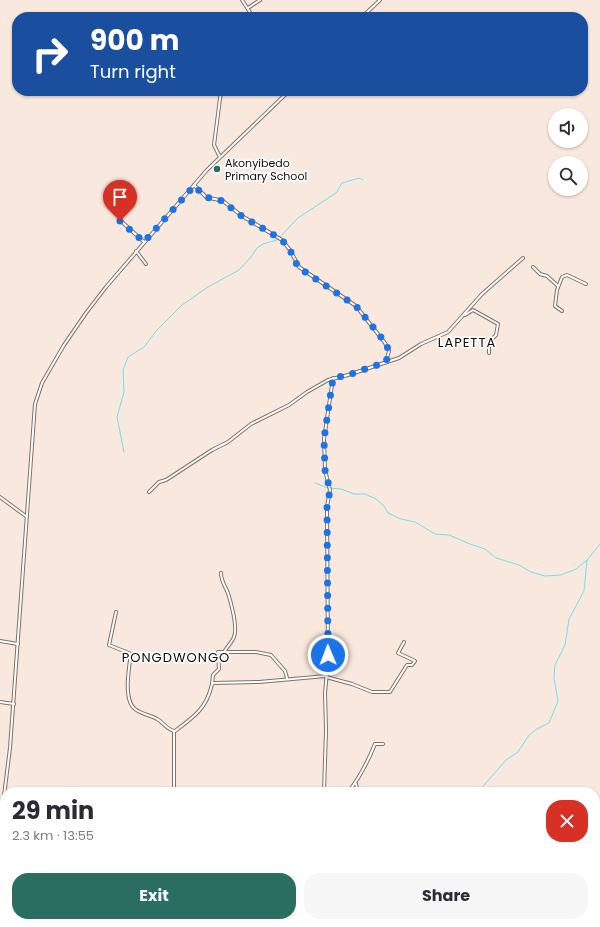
<!DOCTYPE html>
<html lang="en">
<head>
<meta charset="utf-8">
<style>
  body { margin:0; font-family:Poppins,sans-serif; background:#f7f7f7; color:#2b2b33; height:100vh; display:flex; flex-direction:column; font-size:15px; white-space:nowrap }
  * { box-sizing:border-box; margin:0 }
  p { font-size:13px; color:#7c7c81 }
  .icon { flex:none; width:22px; height:22px; fill:none; stroke:currentColor; stroke-width:2; stroke-linecap:round; stroke-linejoin:round }
  .map { position:relative; flex:1; overflow:hidden }
  .details { position:absolute; left:0px; top:787px; width:600px; height:140px; display:flex; flex-direction:column; background:#fff; border-radius:16px 16px 0 0; box-shadow:0 1px 3px #0004 }
  .details>* { flex:none }
  .hud { position:absolute; left:12px; top:12px; width:576px; height:84px; border-radius:16px; box-shadow:0 1px 3px #0004; background:#1a4fa0; color:#fff; overflow:hidden }
  .controls { position:absolute; left:548px; top:108px; display:grid; gap:8px }
  .controls a { display:grid; place-items:center; width:40px; height:40px; border-radius:50%; background:#fff; box-shadow:0 1px 3px #0004; font-size:20px }
  .pin { position:absolute; display:grid; place-items:center; width:34px; height:34px; color:#fff; margin:-41px -17px; border-radius:50% 50% 50% 0; rotate:-45deg; box-shadow:0 0 4px #0007 }
  .pin .icon { rotate:45deg }
  .me { position:absolute; width:44px; margin:-22px; rotate:359deg; stroke-linejoin:round; filter:drop-shadow(0 0 3px #0008) }
  .turn { display:flex; align-items:center; gap:14px; height:84px; padding:0 12px; font-size:18px }
  .turn .icon { width:52px; height:52px; stroke-width:2.5 }
  .turn b { display:block; font-size:28px; line-height:34px }
  .round { display:grid; place-items:center; flex:none; width:42px; height:42px; border-radius:16px; background:#f7f7f7 }
  .summary { display:flex; align-items:center; justify-content:space-between; height:68px; padding:0 12px }
  h1 { font-size:24px; font-weight:700; line-height:30px }
  .action { display:flex; gap:8px; margin-top:auto; padding:8px 12px }
  .action a { flex:1; height:46px; border-radius:16px; background:#296e61; color:#fff; font-size:16px; font-weight:700; line-height:46px; text-align:center }
  .action a+a { background:#f7f7f7; color:#2b2b33 }
  .map>svg:first-child { display:block }
  .lines { fill:none; stroke-linecap:round; stroke-linejoin:round }
  .stream { stroke:#72dcf7; stroke-width:1 }
  .minor-casing { stroke:#817168; stroke-width:4 }
  .major-casing { stroke:#817168; stroke-width:5 }
  .minor { stroke:#fff; stroke-width:2 }
  .major { stroke:#fff; stroke-width:3 }
  .route { stroke:#1a73e8; stroke-width:7; stroke-dasharray:0 12.6 }
  .poi-dot { fill:#296e61; stroke:#fff; stroke-width:1.5 }
  .labels { text-anchor:middle; stroke-width:3.5; stroke-linejoin:round; paint-order:stroke }
  .poi-label { font-size:11px; fill:#110b08; stroke:#fff; text-anchor:start }
  .quarter-label { font-size:13px; letter-spacing:1px; fill:#110b08; stroke:#fff }
</style>
</head>
<body>
<div class="map">
<svg width="600" height="927" viewBox="0 0 600 927">
  <rect width="100%" height="100%" fill="#f9e8dd"/>
  <g class="lines">
    <!-- stream -->
    <g class="stream">
      <path d="M124,452l-7,-35 7,-25 -1,-22 5,-13 16,-10 13,-17 25,-25 26,-18 31,-17 12,-13 6,-9 6,-4 14,-4 21,-22 38,-25 6,-10 17,-5 4,2"/>
      <path d="M315,483l13,5 13,1 13,5h11l11,5 8,7 4,7 13,6 14,3 20,12 14,1 21,9 15,5 11,9 23,7 12,7 14,4 16,-1 15,-6 11,-9"/>
      <path d="M478,792l28,-32 12,-8 11,-17 8,-6 12,-6 9,-22 -4,-23 1,-13 10,-20 4,-26 15,-28 3,-31 13,-16"/>
      <path d="M283,927l12,-5"/>
    </g>
    <defs>
      <g id="minor">
        <path d="M242,0l11,17"/>
        <path d="M248,8l12,-8"/>
        <path d="M362,17l18,-17"/>
        <path d="M216,91l4,1"/>
        <path d="M360,91l3,3"/>
        <path d="M220,157l-6,-12 7,-54"/>
        <path d="M194,185l12,12 17,4 19,15 40,24 8,10 9,17 57,39 29,37 4,8 -3,11"/>
        <path d="M121,221l23,21"/>
        <path d="M136,251l10,13"/>
        <path d="M533,267l7,7 7,2 11,10"/>
        <path d="M562,311l-7,-5 2,-16 5,-13 5,-2 19,9"/>
        <path d="M465,315l8,-5 25,14 -2,11 -7,7v11"/>
        <path d="M149,492l10,-10 7,-2 46,-30 16,-8 23,-18 38,-19 18,-13 21,-12 20,-5 51,-17 22,-14 27,-12 34,-38 41,-36"/>
        <path d="M0,497l27,20"/>
        <path d="M221,573c0,8 4,13 7,20 3,10 10,34 6,44 -2,5 -7,10 -10,15"/>
        <path d="M116,612l-7,33 22,9c-2,13 -8,46 4,55 6,5 15,6 22,10 6,3 11,12 18,12 19,-14 32,-23 37,-47l2,-1 45,-1 67,-6"/>
        <path d="M0,641l18,3"/>
        <path d="M326,677l26,7 20,8h18l17,-27h5l3,-4 -17,-8 6,-11"/>
        <path d="M212,684l1,-9 6,-6 -1,-17h38l15,3 14,16 2,7"/>
        <path d="M0,702l14,2"/>
        <path d="M174,731v61"/>
        <path d="M356,784l1,4 4,4"/>
        <path d="M324,792l2,-62 -1,-37 3,-32 -1,-154 3,-17 -5,-20 -1,-31 9,-61"/>
        <path d="M348,792c12,-14 20,-31 27,-48h8"/>
        <path d="M0,828l10,-80 25,-344 7,-21 22,-38 22,-32 20,-26 101,-117 82,-79"/>
        <path d="M595,866l5,1"/>
        <path d="M595,891l5,-5"/>
        <path d="M595,910l5,7"/>
        <path d="M134,922v5"/>
        <path d="M430,922l6,5"/>
        <path d="M530,922l4,5"/>
        <path d="M437,927l4,-3 6,3"/>
        <path d="M485,927l7,-5"/>
        <path d="M554,927l7,-5"/>
      </g>
      <g id="major">
        <path d="M0,843l5,1"/>
        <path d="M595,844h5"/>
      </g>
    </defs>
    <!-- minor casing -->
    <use href="#minor" class="minor-casing"/>
    <!-- major casing -->
    <use href="#major" class="major-casing"/>
    <!-- minor -->
    <use href="#minor" class="minor"/>
    <!-- major -->
    <use href="#major" class="major"/>
  </g>
  <g class="lines">
    <!-- route -->
    <path class="route" d="M120,221l24,21 50,-56 12,11 17,4 14,12 45,27 8,10 8,17 58,39 29,36 4,9 -3,11 -38,13 -15,3 -9,61 1,31 5,20 -3,17 1,148"/>
  </g>
  <!-- markers -->
  <circle class="poi-dot" cx="217" cy="169" r="4"/>
  <g class="labels">
    <!-- poi labels -->
    <g class="poi-label">
      <text x="225" y="167">Akonyibedo<tspan x="225" dy="13">Primary School</tspan></text>
    </g>
    <!-- quarter labels -->
    <g class="quarter-label">
      <text x="467" y="347">LAPETTA</text>
      <text x="176" y="662">PONGDWONGO</text>
    </g>
  </g>
</svg>
<div class="controls">
<a><svg class="icon" aria-label="sound" viewBox="0 0 24 24"><path d="M4 9h4l5-4v14l-5-4H4zM17 9q2 3 0 6"/></svg></a>
<a><svg class="icon" aria-label="search" viewBox="0 0 24 24"><circle cx="10" cy="10" r="6"/><path d="M15 15l6 6"/></svg></a>
</div>
<div class="pin" style="left:120px;top:221px;background:#d93025"><svg class="icon" aria-label="arrive" viewBox="0 0 24 24"><path d="M6 21V4h12l-3 4 3 4H6"/></svg></div>
<svg class="me" style="left:328px;top:655px" viewBox="-20 -20 40 40"><circle r="17" fill="#1a73e8" stroke="#fff" stroke-width="3"/><path d="M0-11L8 9 0 5-8 9z" fill="#fff"/></svg>
<div class="hud">
<div class="turn"><svg class="icon" aria-label="right" viewBox="0 0 24 24"><path d="M7 20v-9h11M14 6l5 5-5 5"/></svg><div><b>900 m</b>Turn right</div></div>
</div>
<section class="details">
<div class="summary"><div><h1>29 min</h1><p>2.3 km · 13:55</p></div><a class="round" style="background:#d93025;color:#fff"><svg class="icon" aria-label="close" viewBox="0 0 24 24"><path d="M6 6l12 12M18 6L6 18"/></svg></a></div>
<div class="action"><a>Exit</a><a>Share</a></div>
</section>
</div>
</body>
</html>
